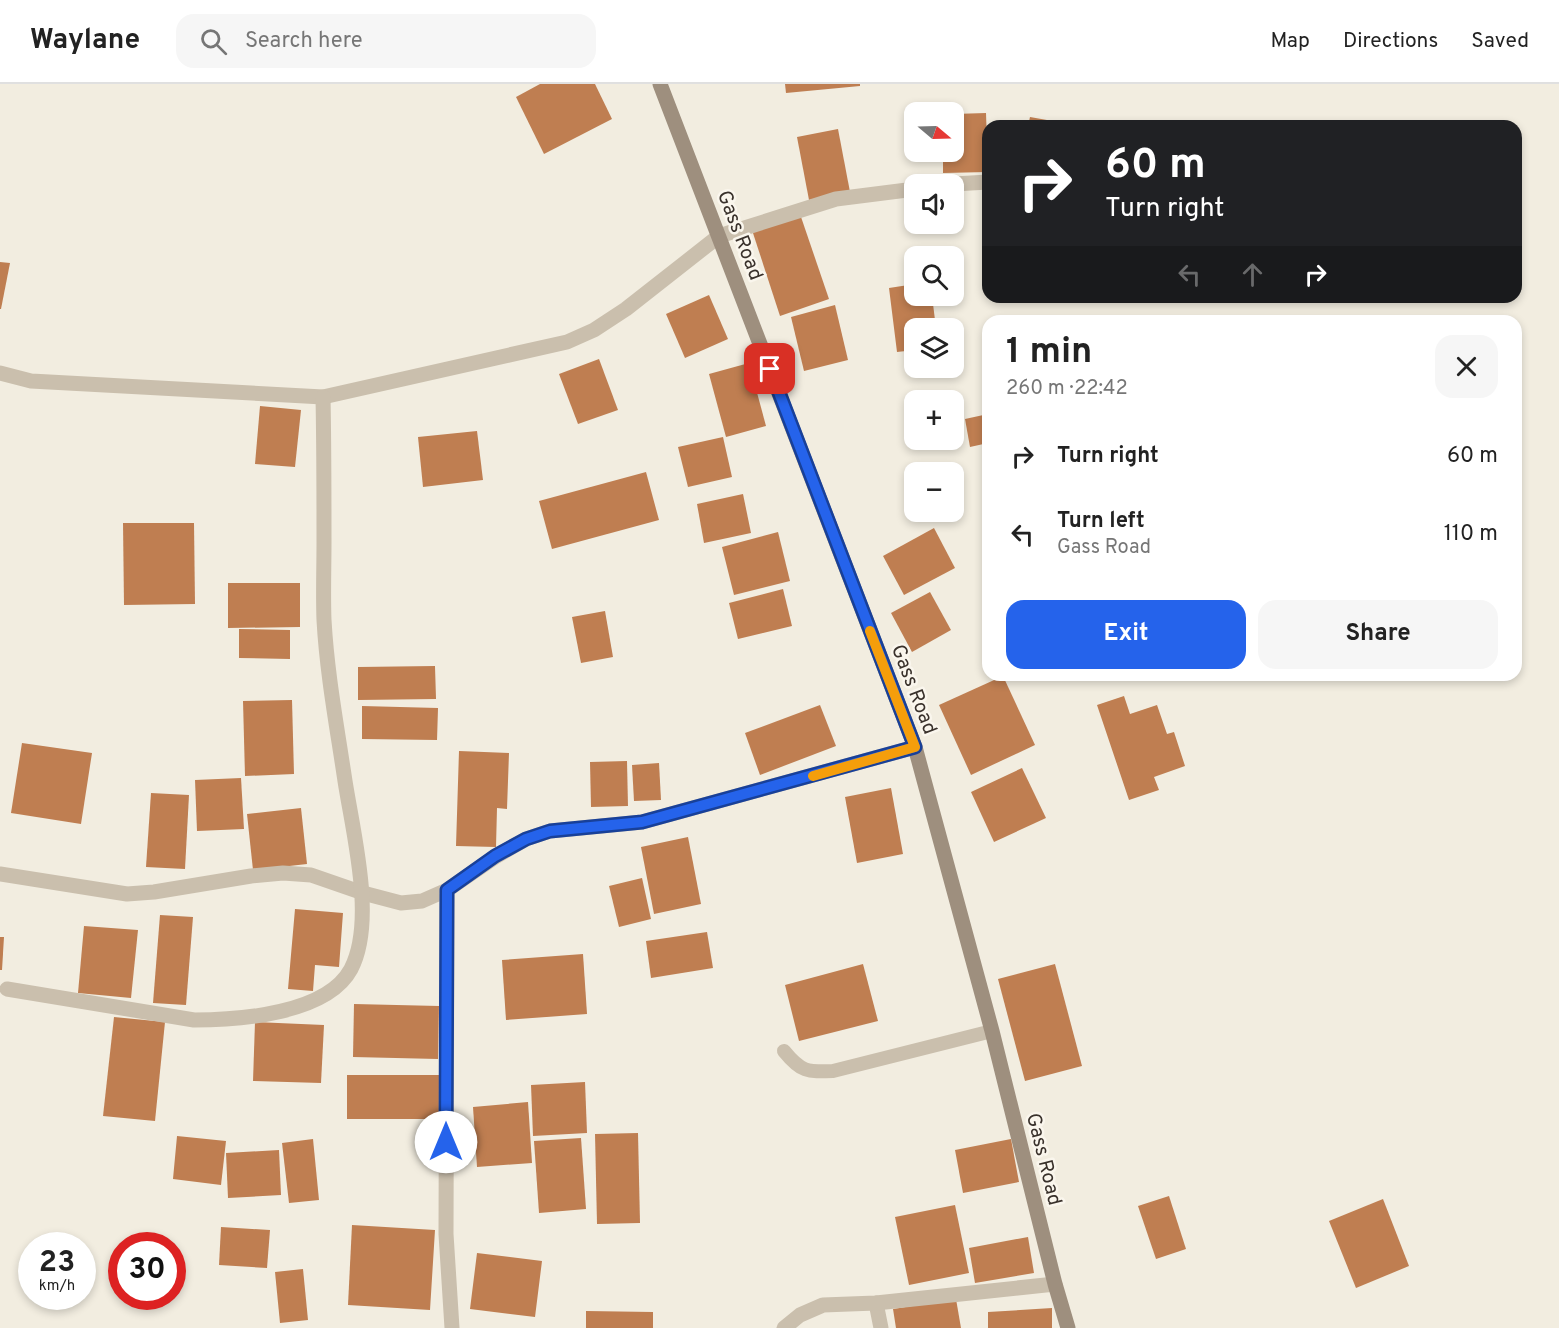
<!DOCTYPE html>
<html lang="en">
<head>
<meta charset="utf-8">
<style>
  body { margin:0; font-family:Overpass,sans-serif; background:#f6f6f6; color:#222; height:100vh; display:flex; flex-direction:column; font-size:22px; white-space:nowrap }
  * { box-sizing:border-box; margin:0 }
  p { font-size:20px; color:#767676 }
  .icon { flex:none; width:33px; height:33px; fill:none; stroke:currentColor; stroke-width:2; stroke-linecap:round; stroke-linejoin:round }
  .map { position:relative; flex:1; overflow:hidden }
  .side { position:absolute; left:982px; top:231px; width:540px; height:366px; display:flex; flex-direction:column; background:#fff; border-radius:18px; box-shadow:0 3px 9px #0003 }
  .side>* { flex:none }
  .hud { position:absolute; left:982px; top:36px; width:540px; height:183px; border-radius:18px; box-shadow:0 3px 9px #0003; background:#202124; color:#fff; overflow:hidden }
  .needle { width:39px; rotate:109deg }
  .fabs { position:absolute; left:904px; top:18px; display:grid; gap:12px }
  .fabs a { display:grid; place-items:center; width:60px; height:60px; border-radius:12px; background:#fff; box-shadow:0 3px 9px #0003; font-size:30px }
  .speed { position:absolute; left:18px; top:1148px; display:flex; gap:12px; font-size:30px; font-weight:700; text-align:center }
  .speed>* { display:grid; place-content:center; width:78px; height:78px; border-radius:50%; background:#fff; box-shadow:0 3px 9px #0003; line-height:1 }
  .speed small { font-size:15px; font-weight:400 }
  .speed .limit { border:9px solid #d22; background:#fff; color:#111 }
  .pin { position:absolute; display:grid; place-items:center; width:51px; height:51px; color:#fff; margin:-26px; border-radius:12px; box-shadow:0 3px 9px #0006 }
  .me { position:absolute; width:66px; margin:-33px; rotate:0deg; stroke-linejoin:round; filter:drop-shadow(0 0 4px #0008) }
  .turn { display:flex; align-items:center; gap:21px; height:126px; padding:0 24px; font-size:27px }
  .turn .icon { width:78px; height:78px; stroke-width:2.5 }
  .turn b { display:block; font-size:42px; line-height:51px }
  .lanes { display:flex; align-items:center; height:57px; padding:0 24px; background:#0003; justify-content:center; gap:30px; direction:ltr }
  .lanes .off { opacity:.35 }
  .round { display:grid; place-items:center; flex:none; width:63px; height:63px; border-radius:18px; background:#f6f6f6 }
  .overview { display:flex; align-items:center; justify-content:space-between; height:102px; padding:0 24px }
  h1 { font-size:36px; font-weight:700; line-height:45px }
  .primary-button { display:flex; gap:12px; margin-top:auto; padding:12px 24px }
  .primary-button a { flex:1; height:69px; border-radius:18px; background:#2563eb; color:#fff; font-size:24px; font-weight:700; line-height:69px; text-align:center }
  .primary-button a+a { background:#f6f6f6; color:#222 }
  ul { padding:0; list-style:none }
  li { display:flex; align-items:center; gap:18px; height:78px; padding:0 24px }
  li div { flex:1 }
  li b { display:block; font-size:22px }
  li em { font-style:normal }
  header { display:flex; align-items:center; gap:36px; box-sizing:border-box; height:84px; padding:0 30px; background:#fff; border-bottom:2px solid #e0e0e0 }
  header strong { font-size:28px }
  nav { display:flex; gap:33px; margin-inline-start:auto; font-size:21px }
  .search { width:420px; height:54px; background:#f6f6f6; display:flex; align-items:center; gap:15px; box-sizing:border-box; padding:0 21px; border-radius:18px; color:#767676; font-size:22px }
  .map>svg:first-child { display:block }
  .building { fill:#bf7e51 }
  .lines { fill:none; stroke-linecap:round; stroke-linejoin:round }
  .lane { stroke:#cabfad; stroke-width:14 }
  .street { stroke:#cabfad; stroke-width:15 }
  .secondary { stroke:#9e8f7e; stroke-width:15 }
  .route-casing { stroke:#184099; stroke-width:15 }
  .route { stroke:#2563eb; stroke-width:10 }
  .slow { stroke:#f59e0b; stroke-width:10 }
  .labels { text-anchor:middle; stroke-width:5; stroke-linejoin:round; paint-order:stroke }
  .street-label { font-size:20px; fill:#39312b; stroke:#faf6ed }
</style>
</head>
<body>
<header>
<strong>Waylane</strong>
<div class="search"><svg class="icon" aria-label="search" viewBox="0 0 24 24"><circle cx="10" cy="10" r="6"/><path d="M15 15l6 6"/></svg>Search here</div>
<nav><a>Map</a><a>Directions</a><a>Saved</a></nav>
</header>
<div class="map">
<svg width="1559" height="1244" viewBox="0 0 1559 1244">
  <rect width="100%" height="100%" fill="#f2ede0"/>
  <!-- building -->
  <g class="building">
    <path d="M540,0h55l17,35 -68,35 -28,-57z"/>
    <path d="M785,0h75v2l-74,7z"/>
    <path d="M986,29l2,59 -45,1v-21h11v-38z"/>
    <path d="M1030,33l45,8v1h-47z"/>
    <path d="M838,45l12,63 -41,8 -12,-63z"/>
    <path d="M800,130l29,85 -49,17 -28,-86z"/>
    <path d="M0,178l10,1 -9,46h-1z"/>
    <path d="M915,200v12h17l4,32h-21v22l-18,2 -8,-64z"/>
    <path d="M709,211l19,44 -43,19 -19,-44z"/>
    <path d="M835,221l13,55 -44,11 -13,-54z"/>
    <path d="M599,275l19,51 -40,14 -19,-50z"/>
    <path d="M749,279l17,63 -40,11 -17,-63z"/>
    <path d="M260,322l41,4 -6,57 -40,-3z"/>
    <path d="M988,330v29l-18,4 -5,-28z"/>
    <path d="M477,347l6,49 -60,7 -5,-50z"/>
    <path d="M723,353l9,40 -44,10 -10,-40z"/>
    <path d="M646,388l13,48 -107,29 -13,-48z"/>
    <path d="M743,410l8,39 -47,10 -7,-39z"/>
    <path d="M123,439h71l1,81 -71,1z"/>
    <path d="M934,444l21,40 -51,27 -21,-39z"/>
    <path d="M778,448l12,49 -56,14 -12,-48z"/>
    <path d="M228,499h72v44l-72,1z"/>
    <path d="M783,505l9,37 -54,13 -9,-36z"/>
    <path d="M930,508l21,38 -39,22 -21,-39z"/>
    <path d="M605,527l8,46 -32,6 -9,-46z"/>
    <path d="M239,545l51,1v29l-51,-1z"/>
    <path d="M435,582l1,33 -78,1v-33z"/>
    <path d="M1003,592l32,69 -64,30 -32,-70z"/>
    <path d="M1124,612l6,18 27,-9 10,29 7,-2 11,34 -31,11 5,13 -30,10 -32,-95z"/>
    <path d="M292,616l2,74 -49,2 -2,-75z"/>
    <path d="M820,621l16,41 -76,29 -15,-42z"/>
    <path d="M362,622l76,2 -1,32 -75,-1z"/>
    <path d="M22,659l70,10 -11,71 -70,-11z"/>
    <path d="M459,667l50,2 -2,56 -10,-1 -1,39 -40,-1z"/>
    <path d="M627,677l1,45 -37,1 -1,-45z"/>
    <path d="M659,679l2,37 -27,1 -2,-36z"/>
    <path d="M1022,684l24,50 -52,24 -23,-50z"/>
    <path d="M241,694l3,51 -47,2 -2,-51z"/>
    <path d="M891,704l12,66 -46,9 -12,-66z"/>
    <path d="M151,709l38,2 -4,74 -39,-2z"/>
    <path d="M301,724l6,56 -54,6 -6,-56z"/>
    <path d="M688,753l13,67 -47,10 -13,-67z"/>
    <path d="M642,794l9,41 -32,8 -10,-41z"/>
    <path d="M295,825l48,4 -4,54 -24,-2 -2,26 -25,-2z"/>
    <path d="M160,831l33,2 -7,88 -33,-2z"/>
    <path d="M84,842l54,4 -7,68 -53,-5z"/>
    <path d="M707,848l6,36 -62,10 -5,-37z"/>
    <path d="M0,853h4l-2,33h-2z"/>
    <path d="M583,870l4,60 -81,6 -4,-60z"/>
    <path d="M863,880l15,57 -79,20 -14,-56z"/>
    <path d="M1055,880l27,102 -57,15 -27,-102z"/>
    <path d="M354,920l85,2 -1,53 -85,-2z"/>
    <path d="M114,933l51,5 -10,99 -52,-5z"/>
    <path d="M255,938l69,3 -3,58 -68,-2z"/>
    <path d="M347,991h92l1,44h-93z"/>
    <path d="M585,998l2,51 -54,3 -2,-51z"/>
    <path d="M528,1018l4,61 -55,4 -4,-60z"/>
    <path d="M638,1049l2,90 -43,1 -2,-90z"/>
    <path d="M177,1052l49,5 -5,44 -48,-6z"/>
    <path d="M581,1054l5,71 -47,4 -5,-72z"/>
    <path d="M313,1055l6,61 -30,3 -7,-60z"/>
    <path d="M1011,1055l8,43 -56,11 -8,-43z"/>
    <path d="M279,1066l2,45 -53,3 -2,-45z"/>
    <path d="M1169,1112l17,53 -30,10 -18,-53z"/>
    <path d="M1383,1115l26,67 -53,22 -27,-67z"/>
    <path d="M955,1121l14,68 -60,12 -14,-68z"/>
    <path d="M352,1141l83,5 -5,80 -82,-5z"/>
    <path d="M221,1143l49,3 -3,38 -48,-3z"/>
    <path d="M1028,1153l6,36 -59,10 -6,-35z"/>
    <path d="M477,1169l65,8 -7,56 -65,-8z"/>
    <path d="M303,1185l5,51 -28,3 -5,-51z"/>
    <path d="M956,1215l5,29h-65l-3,-19z"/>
    <path d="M1052,1224v20h-64v-16z"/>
    <path d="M586,1227l67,1v16h-67z"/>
  </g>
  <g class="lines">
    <!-- lane -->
    <path class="lane" d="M784,967c17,21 23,21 49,20l159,-40"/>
    <!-- street -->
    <g class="street">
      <path d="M954,100l34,-2"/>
      <path d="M0,289l31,8 292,16 244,-55 27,-12 32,-21 93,-73 117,-37 79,-10"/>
      <path d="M0,790l127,20 27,-2 97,-16 32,-3 28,2 52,18 38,10 21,-2 25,-11 48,-33 31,-18 24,-8 92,-9 273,-75"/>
      <path d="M447,806l-1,344 6,94"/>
      <path d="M7,905l187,31c45,0 133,-6 157,-51 25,-48 2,-136 -6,-188 -8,-54 -18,-107 -21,-161 -1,-26 0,-52 0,-78 0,-48 0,-96 -1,-145"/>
      <path d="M876,1219l5,25"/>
      <path d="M784,1244l16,-13 23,-10 53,-2 179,-19"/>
    </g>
    <!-- secondary -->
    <path class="secondary" d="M660,0l255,663 77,284 63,253 13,44"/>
  </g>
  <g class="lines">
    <defs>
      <path id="route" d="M446,1058l1,-252 48,-34 31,-17 24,-8 92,-9 273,-75 -145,-378"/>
    </defs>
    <!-- route casing -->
    <use href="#route" class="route-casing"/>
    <!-- route -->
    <use href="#route" class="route"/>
    <!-- slow -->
    <path class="slow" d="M813,692l102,-29 -45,-116"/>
  </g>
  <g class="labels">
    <!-- street labels -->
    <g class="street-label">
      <text transform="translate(741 151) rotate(69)" y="7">Gass Road</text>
      <text transform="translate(915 605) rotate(69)" y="7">Gass Road</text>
      <text transform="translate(1045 1075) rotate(76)" y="7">Gass Road</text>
    </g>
  </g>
</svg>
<div class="fabs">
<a><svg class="needle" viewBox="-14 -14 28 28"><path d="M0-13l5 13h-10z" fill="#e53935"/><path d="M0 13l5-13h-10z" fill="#767676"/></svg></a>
<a><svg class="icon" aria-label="sound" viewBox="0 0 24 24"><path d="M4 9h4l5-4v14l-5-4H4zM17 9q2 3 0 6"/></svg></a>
<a><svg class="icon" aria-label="search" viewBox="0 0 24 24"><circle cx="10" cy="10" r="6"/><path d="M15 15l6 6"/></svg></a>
<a><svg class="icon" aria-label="layers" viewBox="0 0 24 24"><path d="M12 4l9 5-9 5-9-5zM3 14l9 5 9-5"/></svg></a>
<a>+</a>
<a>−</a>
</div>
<div class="speed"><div>23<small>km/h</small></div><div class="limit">30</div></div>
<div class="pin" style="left:770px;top:285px;background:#d93025"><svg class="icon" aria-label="arrive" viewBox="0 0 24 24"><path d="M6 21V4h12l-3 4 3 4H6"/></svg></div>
<svg class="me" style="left:446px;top:1058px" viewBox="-20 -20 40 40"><circle r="19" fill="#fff"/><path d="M0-13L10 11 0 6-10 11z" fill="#2563eb"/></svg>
<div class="hud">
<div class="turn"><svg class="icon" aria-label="right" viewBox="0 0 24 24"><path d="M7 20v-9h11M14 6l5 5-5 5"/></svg><div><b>60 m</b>Turn right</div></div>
<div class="lanes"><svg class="icon off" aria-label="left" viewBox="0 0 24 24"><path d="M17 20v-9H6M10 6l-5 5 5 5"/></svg><svg class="icon off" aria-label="ahead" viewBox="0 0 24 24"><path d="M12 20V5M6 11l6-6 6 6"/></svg><svg class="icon" aria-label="right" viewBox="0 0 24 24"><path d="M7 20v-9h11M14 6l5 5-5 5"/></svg></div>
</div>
<section class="side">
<div class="overview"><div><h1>1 min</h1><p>260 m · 22:42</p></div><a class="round"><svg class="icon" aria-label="close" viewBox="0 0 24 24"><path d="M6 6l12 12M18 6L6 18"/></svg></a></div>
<ul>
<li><svg class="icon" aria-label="right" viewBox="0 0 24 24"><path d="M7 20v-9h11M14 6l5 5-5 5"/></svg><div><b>Turn right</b></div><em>60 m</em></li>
<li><svg class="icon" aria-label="left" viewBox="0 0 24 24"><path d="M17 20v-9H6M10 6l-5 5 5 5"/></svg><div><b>Turn left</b><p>Gass Road</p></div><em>110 m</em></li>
</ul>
<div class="primary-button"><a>Exit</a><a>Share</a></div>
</section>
</div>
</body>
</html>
